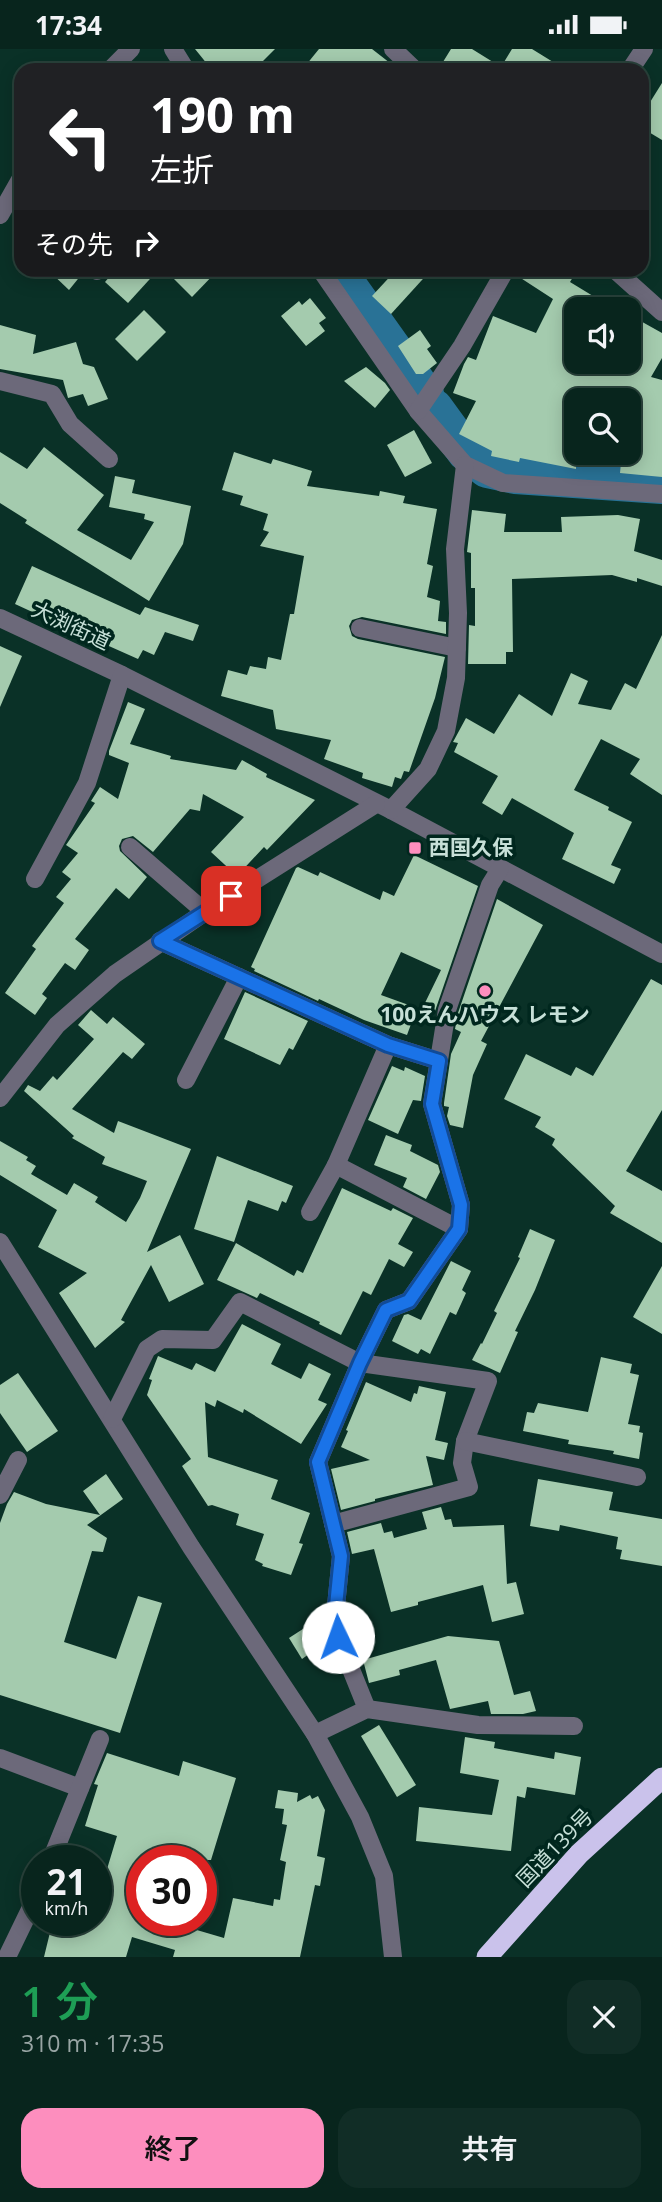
<!DOCTYPE html>
<html lang="ja">
<head>
<meta charset="utf-8">
<style>
  body { margin:0; font-family:"Open Sans","Noto Sans JP",sans-serif; background:#112d26; color:#f1f3f6; height:100vh; display:flex; flex-direction:column; font-size:26px; white-space:nowrap }
  * { box-sizing:border-box; margin:0 }
  p { font-size:23px; color:#98a5a4 }
  .icon { flex:none; width:38px; height:38px; fill:none; stroke:currentColor; stroke-width:2; stroke-linecap:round; stroke-linejoin:round }
  .map { position:relative; height:1908px; overflow:hidden }
  .side { display:flex; flex-direction:column; background:#08251d; flex:1 }
  .side>* { flex:none }
  .banner { position:absolute; left:14px; top:14px; width:635px; height:214px; border-radius:21px; box-shadow:0 4px 18px #0003,0 0 0 2px #29423b; background:#202124; color:#fff; overflow:hidden }
  .buttons { position:absolute; left:564px; top:248px; display:grid; gap:14px }
  .buttons a { display:grid; place-items:center; width:77px; height:77px; border-radius:14px; background:#08251d; box-shadow:0 4px 18px #0003,0 0 0 2px #29423b; font-size:35px }
  .speed { position:absolute; left:21px; top:1796px; display:flex; gap:14px; font-size:35px; font-weight:700; text-align:center }
  .speed>* { display:grid; place-content:center; width:91px; height:91px; border-radius:50%; background:#08251d; box-shadow:0 4px 18px #0003,0 0 0 2px #29423b; line-height:1 }
  .speed small { font-size:18px; font-weight:400 }
  .speed .limit { border:10px solid #d22; background:#fff; color:#111 }
  .pin { position:absolute; display:grid; place-items:center; width:60px; height:60px; color:#fff; margin:-30px; border-radius:14px; box-shadow:0 4px 10px #0006 }
  .me { position:absolute; width:77px; margin:-38px; rotate:357deg; stroke-linejoin:round; filter:drop-shadow(0 0 5px #0008) }
  .turn { display:flex; align-items:center; gap:24px; height:147px; padding:0 21px; font-size:32px }
  .turn .icon { width:91px; height:91px; stroke-width:2.5 }
  .turn b { display:block; font-size:49px; line-height:60px }
  .then { display:flex; align-items:center; height:66px; padding:0 21px; background:#0003; gap:14px; font-size:26px }
  .round { display:grid; place-items:center; flex:none; width:74px; height:74px; border-radius:21px; background:#112d26 }
  .headline { display:flex; align-items:center; justify-content:space-between; height:119px; padding:0 21px }
  h1 { font-size:42px; font-weight:600; line-height:52px; color:#1e9e55 }
  .cta { display:flex; gap:14px; margin-top:auto; padding:14px 21px }
  .cta a { flex:1; height:80px; border-radius:21px; background:#fd8ebe; color:#111; font-size:28px; font-weight:600; line-height:80px; text-align:center }
  .cta a+a { background:#112d26; color:#f1f3f6 }
  .status { display:flex; justify-content:space-between; align-items:center; height:49px; padding:0 35px; background:#08251d; direction:ltr }
  .status svg { height:19px; fill:currentColor }
  .map>svg:first-child { display:block }
  .lines { fill:none; stroke-linecap:round; stroke-linejoin:round }
  .river { stroke:#297296; stroke-width:38 }
  .building { fill:#a4cbae }
  .minor { stroke:#6c697a; stroke-width:18 }
  .highway { stroke:#cac2eb; stroke-width:21 }
  .route-casing { stroke:#114b97; stroke-width:18 }
  .route { stroke:#1a73e8; stroke-width:12 }
  .poi-dot { fill:#fd8ebe; stroke:#00271e; stroke-width:2.5 }
  .labels { text-anchor:middle; stroke-width:7; stroke-linejoin:round; paint-order:stroke }
  .street-label { font-size:21px; fill:#c7e0d8; stroke:#00271e }
  .poi-label { font-size:21px; font-weight:bold; fill:#c7e0d8; stroke:#00271e; text-anchor:start }
</style>
</head>
<body>
<div class="status"><b>17:34</b><svg viewBox="0 0 49 12"><path d="M0 12V9h3v3zM5 12V6h3v6zM10 12V3h3v9zM15 12V0h3v12zM26 1h20v11H26zM47 4h2v5h-2z"/></svg></div>
<div class="map">
<svg width="662" height="1908" viewBox="0 0 662 1908">
  <rect width="100%" height="100%" fill="#0a3127"/>
  <g class="lines">
    <!-- river -->
    <g class="river">
      <path d="M336,220l89,125"/>
      <path d="M434,359l32,44 21,17 28,6 147,10"/>
    </g>
  </g>
  <!-- building -->
  <g class="building">
    <path d="M195,0h80l-21,21h-42z"/>
    <path d="M319,0h53l27,21h-97z"/>
    <path d="M451,0h21l29,18 11,-18h20l34,21h-128z"/>
    <path d="M662,34v57l-20,-12v-13z"/>
    <path d="M47,220h39l-17,21z"/>
    <path d="M116,220h43l-31,34 -23,-21z"/>
    <path d="M164,220h55l-27,28z"/>
    <path d="M397,220h35l-41,45 -19,-18z"/>
    <path d="M517,220h61l-8,13 46,28h-40v52h52v-48l34,19v25l-11,19 11,3v97l-42,-4 2,-20h6v-13l5,-23 -5,-1v-15h-52v68l-56,-11 -1,4 -28,-6 1,-5 -33,-17 17,-33 -23,-8 11,-29 4,-7 8,3 17,-44 43,17 17,-34 -37,-24z"/>
    <path d="M310,249l16,20 -7,5 6,8 -19,15 -25,-30 18,-15 3,4z"/>
    <path d="M144,261l22,22 -29,29 -22,-22z"/>
    <path d="M0,276l36,10 -3,19 43,-12 7,22 11,3 14,32 -20,7 -5,-12 -15,4 -5,-18 -63,-11z"/>
    <path d="M420,281l11,16 -4,3 10,14 -14,11h-7l-18,-28z"/>
    <path d="M366,318l19,16 5,7 -15,18 -31,-27z"/>
    <path d="M414,381l18,33 -27,14 -18,-32z"/>
    <path d="M44,398l60,48 -27,35 54,30 23,-38 -10,-3 1,-5 -36,-7 6,-31 20,4 -3,13 59,13 -8,38 -34,57 -124,-78 2,-3 -27,-17v-51l27,17z"/>
    <path d="M234,403l37,12 2,-5 39,12 -5,15 72,10 1,-5 25,5 -2,7 34,6 -10,55 6,2 -6,31 13,4 -2,20 8,1v12l-84,-17 -10,3 -3,6 3,10 6,3 87,18 -10,41 -26,74 -5,-1 -3,8 -6,-2 -3,10 -30,-9 1,-5 -39,-14 7,-19 -55,-11 -3,-19 -52,-14 7,-26 19,5 3,-9 16,3 2,-12 13,3 9,-46h4l10,-58 -44,-10 9,-14 -6,-2 5,-16 -28,-9 3,-9 -21,-6z"/>
    <path d="M472,461l34,4 -2,18h58l-1,-15 57,-2 22,4 -6,32 28,9v26l-25,-8v4l-25,-7 -100,4 1,73h-7v12h-38l1,-39 6,1v-38h-4v-35l-4,-1z"/>
    <path d="M32,517l108,49 5,-8 54,18 -6,16 -28,-9 -11,23 -11,-5 -5,9 -110,-49 -13,-6z"/>
    <path d="M662,586v160l-32,-21 10,-15 -39,-20 -27,51 35,17 -1,3 24,12 -21,43 10,4 -7,15 -52,-25 12,-26 -62,-35 -10,17 -20,-12 16,-27 -44,-24 4,-9 -5,-1 13,-24 28,16 25,-40 33,22 19,-43 17,8 -10,23 33,6 14,-27 11,6z"/>
    <path d="M0,597l22,10 -22,51z"/>
    <path d="M128,653l17,7 -15,35 41,12 -1,3 66,11 6,-10 25,14 -1,3 49,23 -48,50 -3,-3 -27,29 -26,-24 33,-35 -41,-23 -3,17 -10,-2 -37,43 -20,-16 -11,3 -3,7 1,5 27,26 -18,22 -13,-11 -41,51 14,11 -14,20 -10,-7 -23,31 5,4 -12,17 -30,-22 31,-44 -4,-3 32,-43 -8,-6 15,-18 -9,-7 16,-19 -12,-8 29,-42 -4,-2 9,-14 18,12 11,-36 -20,-8v-4z"/>
    <path d="M414,806l64,31 -43,125 -11,-6 17,-35 -40,-18 -20,43 36,13 -10,27 -43,-15 -45,-21 -1,2 -64,-30 1,-2 -4,-2 45,-99 2,-1 20,9 2,-4 60,28 3,-9 11,5z"/>
    <path d="M497,850l46,26 -62,116 6,3 -14,31 -10,53 -13,-3 -3,-9 2,-9 -5,-1v-3l7,-49 10,-22 -6,-3 3,-16z"/>
    <path d="M651,930l11,6v125l-36,61 36,20v52l-52,-30 5,-7 -63,-61 3,-6 -20,-12 6,-10 -37,-18 22,-45 45,22 5,-9 17,9z"/>
    <path d="M245,943l63,29 -15,29 -4,-2 -9,17 -56,-26z"/>
    <path d="M91,961l16,14 6,-7 32,27 -13,15 -9,-7 -51,57 42,24 4,-12 73,28 -44,103 33,-17 24,49 -35,18 -18,-37 -30,55 4,2 -30,26 -36,-55 28,-20 -49,-26 19,-37 -57,-35v-34l28,16 -2,3 10,6 -5,8 36,21 7,-12 24,14 -3,5 31,20 14,-24 7,-17 -45,-17 3,-7 -33,-19 2,-2 -50,-45 4,-6 12,6 13,-15 4,4 37,-41 -16,-14z"/>
    <path d="M392,1017l12,5 1,-4 20,9 -4,25 -8,-1 -15,34 -30,-14z"/>
    <path d="M386,1086l26,10 -2,6 28,14 2,7 -14,27 -23,-12 4,-9 -33,-13z"/>
    <path d="M217,1107l76,30 -7,17 -4,-2 -4,10 -30,-11 -14,42 -40,-13z"/>
    <path d="M342,1139l49,23 2,-3 20,10 -15,26 15,8 -9,15 -15,-8 -18,36 -8,-4 -22,44 -22,-11 1,-2 -60,-29 -3,5 -40,-18 19,-37 58,33 3,-6 6,3z"/>
    <path d="M530,1180l25,11 -20,50 -20,41 3,1 -18,41 -28,-13 9,-17 1,1 15,-31 -3,-2 26,-53 -2,-1z"/>
    <path d="M451,1212l20,10 -9,19 4,3 -10,22 -6,-3 -20,42 -9,-5 -3,5 -26,-13 12,-26 4,-1 13,6z"/>
    <path d="M662,1217v68l-29,-17z"/>
    <path d="M242,1275l39,20 -10,20 30,15 8,-16 22,11 -13,26 9,4 -26,40 -57,-35 -1,4 -26,-13 -2,7 -10,-5 3,55 70,23 -7,19 39,14 -11,30 4,1 -12,31 -29,-9 1,-2 -8,-4 9,-26 -28,-9 3,-11 -27,-9 -4,1 -26,-40 9,-7 -44,-64 5,-15 -3,-1 9,-23 34,14 4,-7 19,9z"/>
    <path d="M601,1308l31,7 -2,9 9,2 -11,49 12,2 -1,6 4,1 -4,26 -26,-5 1,-3 -46,-7 1,-4 -46,-9 4,-19 7,1 4,-10 50,9z"/>
    <path d="M18,1324l40,58 -31,21 -27,-39v-28z"/>
    <path d="M366,1333l45,20 3,-9 3,1 2,-8 27,6 -11,48 13,3 -4,17 -18,-4 7,29 -58,14v2l-34,9 -10,-41 39,-9 -29,-13 7,-16 -2,-1z"/>
    <path d="M106,1425l17,25 -36,26 20,13 -4,14 -11,-1 -28,91 52,17 22,-63 24,7 -42,130 -120,-38v-172l7,-19 7,-12 32,12 54,11 -17,-24z"/>
    <path d="M538,1430l75,13 -4,18 53,9v47l-42,-7 2,-9 -6,-1 2,-12 -58,-12 -1,6 -29,-5z"/>
    <path d="M441,1458l4,13 6,-1 2,8 51,-2 3,59 9,-2 8,32 -32,8 -9,-37 -65,17v3l-27,7 -17,-63 -22,5 -5,-22 34,-9 3,10 8,-2 2,7 33,-9 -5,-17z"/>
    <path d="M306,1578l13,20 -17,12 -13,-21z"/>
    <path d="M448,1587l51,5 15,54 16,-4 6,20 -13,3h-32l-3,-13 -38,8 -14,-49 -37,10 1,5 -31,8 -6,-23z"/>
    <path d="M379,1676l37,60 -19,12 -36,-61z"/>
    <path d="M465,1688l30,5 -1,6 60,11 1,-7 26,5 -6,38 -48,-8 -2,11 -8,-2 -6,55 -95,-10 3,-34 73,8 7,-35 -39,-7z"/>
    <path d="M107,1704l72,23 4,-15 53,17 -25,82h-69v60h51l-3,8 34,10 9,-40 40,8 1,-7 6,1 6,-38 -6,-2 7,-35 -5,-1 2,-15 -9,-1 3,-18 20,3 -1,9 13,-7 2,4 6,-3 7,14 -8,46 8,2 -5,28 -5,-1 -15,72h-127l2,-7 -43,-13 -6,20h-82l9,-37h43v-43l8,2 13,-43 -32,-10 13,-41 -4,-1z"/>
  </g>
  <g class="lines">
    <!-- minor -->
    <g class="minor">
      <path d="M173,0l13,21"/>
      <path d="M393,0l22,21"/>
      <path d="M110,21l21,-21"/>
      <path d="M630,21l14,-21"/>
      <path d="M0,166l21,-37"/>
      <path d="M320,220l98,142 47,54 38,18 159,11"/>
      <path d="M614,220l48,43"/>
      <path d="M97,222l1,-2"/>
      <path d="M0,332l52,13 18,30 39,35"/>
      <path d="M418,362l44,-65 44,-77"/>
      <path d="M0,569l122,57 269,135 271,144"/>
      <path d="M360,579l97,20"/>
      <path d="M391,761l37,-41 18,-38 10,-53 2,-65 -3,-64 10,-84"/>
      <path d="M130,798l75,65"/>
      <path d="M35,830l52,-96 35,-108"/>
      <path d="M160,892l228,104 51,16"/>
      <path d="M186,1031l53,-103"/>
      <path d="M0,1049l57,-73 58,-51 90,-62 171,-108"/>
      <path d="M336,1116l123,64 -50,72 -23,9 -26,53 -42,99 23,94 -5,50 2,31 29,72"/>
      <path d="M310,1163l26,-47 52,-120"/>
      <path d="M459,1180l2,-24 -29,-101 15,-94 43,-125 10,-16"/>
      <path d="M0,1193l191,305 124,187 45,83 24,59 9,81"/>
      <path d="M112,1370l35,-70 15,-10 51,1 27,-38 120,61 128,18 -23,60 -3,22 7,24 -136,37"/>
      <path d="M465,1392l172,36"/>
      <path d="M0,1446l18,-35"/>
      <path d="M315,1685l52,-25 111,16 96,1"/>
      <path d="M0,1709l80,30"/>
      <path d="M51,1811l49,-121"/>
      <path d="M7,1908l30,-62"/>
    </g>
    <!-- highway -->
    <path class="highway" d="M487,1908l92,-103 83,-76"/>
  </g>
  <g class="lines">
    <defs>
      <path id="route" d="M231,847l-71,45 228,104 51,16 -7,43 29,101 -2,24 -50,72 -23,9 -26,53 -42,99 23,94 -5,50 2,31"/>
    </defs>
    <!-- route casing -->
    <use href="#route" class="route-casing"/>
    <!-- route -->
    <use href="#route" class="route"/>
  </g>
  <!-- markers -->
  <g class="poi-dot">
    <rect x="408" y="792" width="14" height="14" rx="3.5"/>
    <circle cx="485" cy="942" r="7"/>
  </g>
  <g class="labels">
    <!-- street labels -->
    <g class="street-label">
      <text transform="translate(71 577) rotate(25)" y="7">大渕街道</text>
      <text transform="translate(555 1799) rotate(-46)" y="7">国道139号</text>
    </g>
    <!-- poi labels -->
    <g class="poi-label">
      <text x="429" y="806">西国久保</text>
      <text x="485" y="973" text-anchor="middle">100えんハウス レモン</text>
    </g>
  </g>
</svg>
<div class="buttons">
<a><svg class="icon" aria-label="sound" viewBox="0 0 24 24"><path d="M4 9h4l5-4v14l-5-4H4zM17 9q2 3 0 6"/></svg></a>
<a><svg class="icon" aria-label="search" viewBox="0 0 24 24"><circle cx="10" cy="10" r="6"/><path d="M15 15l6 6"/></svg></a>
</div>
<div class="speed"><div>21<small>km/h</small></div><div class="limit">30</div></div>
<div class="pin" style="left:231px;top:847px;background:#d93025"><svg class="icon" aria-label="arrive" viewBox="0 0 24 24"><path d="M6 21V4h12l-3 4 3 4H6"/></svg></div>
<svg class="me" style="left:338px;top:1588px" viewBox="-20 -20 40 40"><circle r="19" fill="#fff"/><path d="M0-13L10 11 0 6-10 11z" fill="#1a73e8"/></svg>
<div class="banner">
<div class="turn"><svg class="icon" aria-label="left" viewBox="0 0 24 24"><path d="M17 20v-9H6M10 6l-5 5 5 5"/></svg><div><b>190 m</b>左折</div></div>
<div class="then">その先<svg class="icon" aria-label="right" viewBox="0 0 24 24"><path d="M7 20v-9h11M14 6l5 5-5 5"/></svg></div>
</div>
</div>
<section class="side">
<div class="headline"><div><h1>1 分</h1><p>310 m · 17:35</p></div><a class="round"><svg class="icon" aria-label="close" viewBox="0 0 24 24"><path d="M6 6l12 12M18 6L6 18"/></svg></a></div>
<div class="cta"><a>終了</a><a>共有</a></div>
</section>
</body>
</html>
